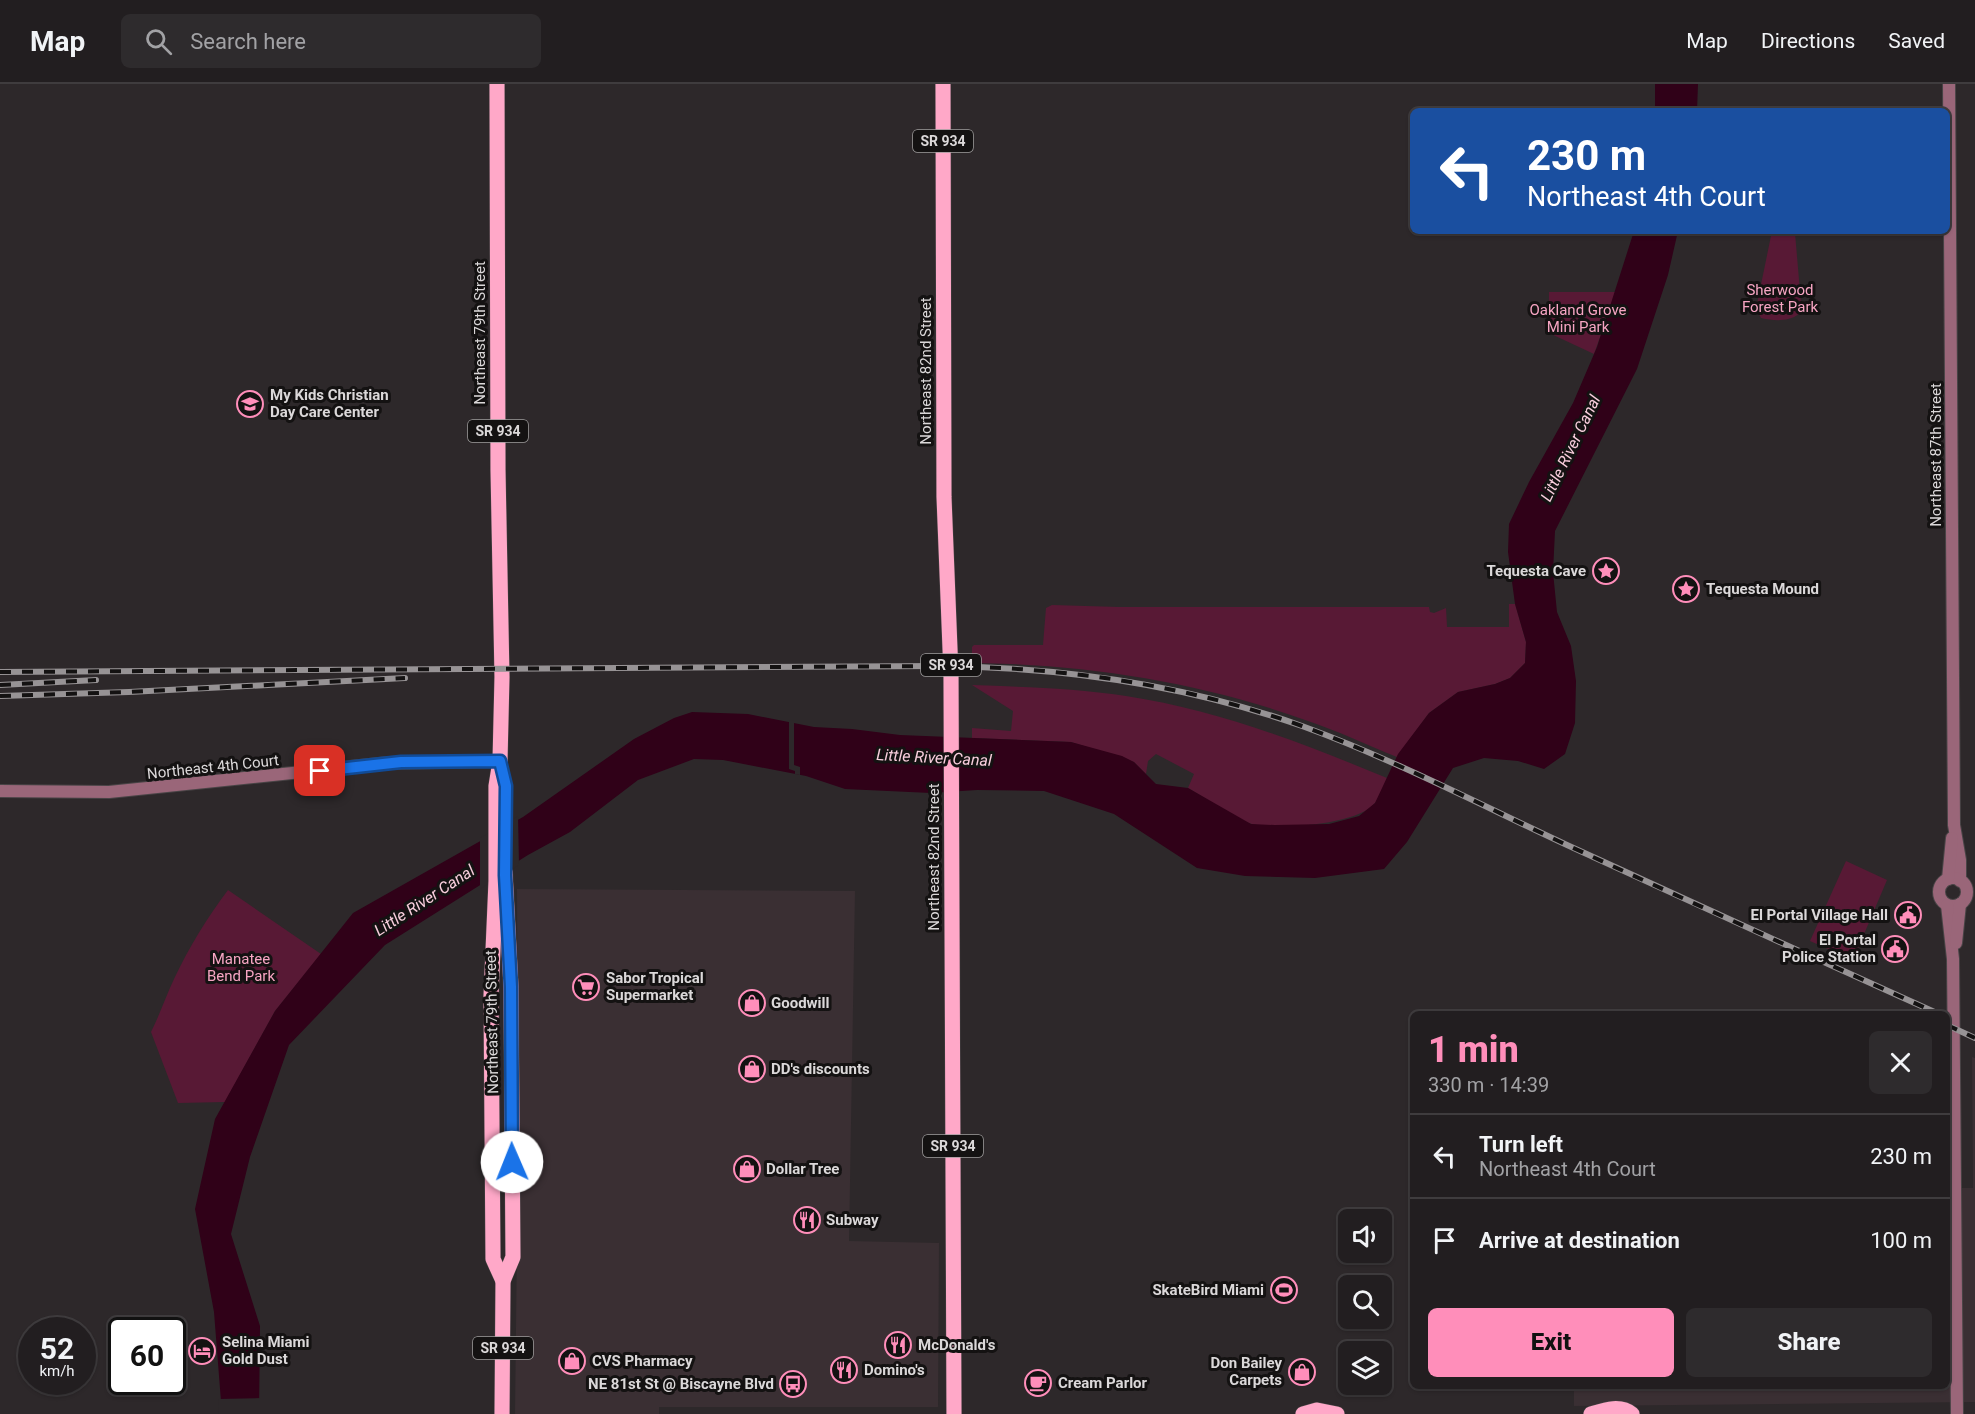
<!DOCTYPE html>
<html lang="en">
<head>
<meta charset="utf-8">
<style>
  body { margin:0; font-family:Roboto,sans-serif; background:#2e2b2d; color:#f1f3f6; height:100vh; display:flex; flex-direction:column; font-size:22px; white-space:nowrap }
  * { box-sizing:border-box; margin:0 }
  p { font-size:20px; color:#a2a2a5 }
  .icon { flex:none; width:33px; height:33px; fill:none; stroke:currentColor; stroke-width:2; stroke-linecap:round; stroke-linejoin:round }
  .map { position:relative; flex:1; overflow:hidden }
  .side { position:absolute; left:1410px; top:927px; width:540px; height:378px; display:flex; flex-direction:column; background:#221e20; border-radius:9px; box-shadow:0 2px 4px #0004,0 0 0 2px #3f3c3e }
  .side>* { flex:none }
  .hud { position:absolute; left:1410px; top:24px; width:540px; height:126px; border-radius:9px; box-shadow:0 2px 4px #0004,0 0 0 2px #3f3c3e; background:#1a4fa0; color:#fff; overflow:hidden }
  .buttons { position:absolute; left:1338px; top:1125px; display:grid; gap:12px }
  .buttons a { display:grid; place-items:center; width:54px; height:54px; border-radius:9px; background:#221e20; box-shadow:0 2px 4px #0004,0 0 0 2px #3f3c3e; font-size:30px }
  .speed { position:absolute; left:18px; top:1233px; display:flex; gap:12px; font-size:30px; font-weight:700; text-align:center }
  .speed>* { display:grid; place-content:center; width:78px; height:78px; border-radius:50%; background:#221e20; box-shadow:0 2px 4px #0004,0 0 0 2px #3f3c3e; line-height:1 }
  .speed small { font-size:15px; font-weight:400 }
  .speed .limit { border:3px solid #111; border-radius:9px; background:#fff; color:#111 }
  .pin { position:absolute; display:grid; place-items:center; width:51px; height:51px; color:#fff; margin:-26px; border-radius:12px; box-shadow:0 3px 9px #0006 }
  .me { position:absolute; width:66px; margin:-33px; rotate:359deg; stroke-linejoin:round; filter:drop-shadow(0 0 4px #0008) }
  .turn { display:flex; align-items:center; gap:21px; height:126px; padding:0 18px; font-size:27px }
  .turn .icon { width:78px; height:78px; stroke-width:2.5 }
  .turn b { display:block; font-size:42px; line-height:51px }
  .round { display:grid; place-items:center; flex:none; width:63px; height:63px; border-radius:9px; background:#2e2b2d }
  .head { display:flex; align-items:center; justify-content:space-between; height:102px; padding:0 18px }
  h1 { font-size:36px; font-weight:800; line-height:45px; color:#ff8eba }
  .primary-button { display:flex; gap:12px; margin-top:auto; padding:12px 18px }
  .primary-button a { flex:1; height:69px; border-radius:9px; background:#ff8eba; color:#111; font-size:24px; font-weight:800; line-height:69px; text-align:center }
  .primary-button a+a { background:#2e2b2d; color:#f1f3f6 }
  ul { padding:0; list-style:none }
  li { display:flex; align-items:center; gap:18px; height:84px; padding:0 18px; border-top:2px solid #3f3c3e }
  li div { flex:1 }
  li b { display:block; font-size:22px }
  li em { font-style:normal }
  header { display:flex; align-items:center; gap:36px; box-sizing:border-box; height:84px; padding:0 30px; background:#221e20; border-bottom:2px solid #3f3c3e }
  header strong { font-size:28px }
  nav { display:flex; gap:33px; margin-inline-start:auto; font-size:21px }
  .search { width:420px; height:54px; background:#2e2b2d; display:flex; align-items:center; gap:15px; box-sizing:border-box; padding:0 21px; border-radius:9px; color:#a2a2a5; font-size:22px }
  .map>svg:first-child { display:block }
  .built { fill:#3a2f33 }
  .green { fill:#581935 }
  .water { fill:#300118 }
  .pier { fill:#2d282a }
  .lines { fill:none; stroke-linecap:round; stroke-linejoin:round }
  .tertiary-casing { stroke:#494446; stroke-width:14 }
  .primary-casing { stroke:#494446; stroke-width:16 }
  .tertiary { stroke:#9a6679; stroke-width:12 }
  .primary { stroke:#ffa8c8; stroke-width:15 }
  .rail-casing { stroke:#979395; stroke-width:6 }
  .rail { stroke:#141212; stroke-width:4; stroke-dasharray:11; stroke-linecap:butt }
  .route-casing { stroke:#114b97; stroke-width:15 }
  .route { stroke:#1a73e8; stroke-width:10 }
  .labels { text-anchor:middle; stroke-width:6; stroke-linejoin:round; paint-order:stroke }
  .shield { fill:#141212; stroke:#9f9d9d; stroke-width:1.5 }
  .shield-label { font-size:14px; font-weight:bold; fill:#dbd8d9 }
  .park-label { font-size:15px; fill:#f7a5c3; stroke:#141212 }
  .street-label { font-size:15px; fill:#dbd8d9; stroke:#141212 }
  .poi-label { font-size:15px; font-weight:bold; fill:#dbd8d9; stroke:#141212; text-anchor:start }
  .water-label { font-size:16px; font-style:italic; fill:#f9cedd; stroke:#141212 }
</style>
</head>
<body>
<header>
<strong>Map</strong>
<div class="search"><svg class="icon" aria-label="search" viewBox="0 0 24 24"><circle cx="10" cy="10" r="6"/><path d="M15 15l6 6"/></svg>Search here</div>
<nav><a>Map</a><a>Directions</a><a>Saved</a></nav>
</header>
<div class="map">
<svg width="1975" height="1330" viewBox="0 0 1975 1330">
  <rect width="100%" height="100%" fill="#2d282a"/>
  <!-- built -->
  <g class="built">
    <path d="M517,805l338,2 -6,350 90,2 -1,164h-279v7h-144l3,-258z"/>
    <path d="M1972,973l3,1v344l-401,4v-20h373v-198h26z"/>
  </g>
  <!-- green -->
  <g class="green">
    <path d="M1772,147h22l1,2 6,70 -2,11c-11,8 -25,7 -38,4l-5,-9z"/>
    <path d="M1549,208h67l-22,62 -45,-21z"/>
    <path d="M1509,520h6l11,38 -1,21 -15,15 -15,6 -37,8 -29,21 -32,44c-30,-12 -59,-26 -89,-36 -108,-39 -222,-57 -336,-58v-16l2,-2h69l3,-37 6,-3 67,2h310l1,5 4,1 12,-5 1,19h62z"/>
    <path d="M972,601c52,2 103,3 154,11 92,14 176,47 261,82 -4,8 -6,19 -12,25 -17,22 -97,27 -123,21 -16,-4 -48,-27 -64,-36l6,-14 -38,-20 -8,7 -2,13 -12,-12 -63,-20 -99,-4v-10l39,3 2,-20z"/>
    <path d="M1846,777l41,19 -34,80 -43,-19z"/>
    <path d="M228,806l93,64 -46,57 -50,91 -47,1 -27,-71c9,-18 15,-36 23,-53 15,-32 33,-61 54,-89z"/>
  </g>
  <!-- water -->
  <g class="water">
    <path d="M1655,0h43l-1,27h-42z"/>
    <path d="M1634,147h44l-10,44 -31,94 -82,162 -2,41 4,40 14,34 5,35 -1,42 -10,31 -21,15 -26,-8 -34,-3 -31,10 -46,74 -23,27 -69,9 -70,-2 -48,-8 -83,-54 -70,-23 -67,-1 -46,3 -86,-4 -39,-13 -83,-16 -29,-1 -56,21 -68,52 -42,23 -143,90 -96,100 -39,112 -19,77 29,92 -1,88h-37l-8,-102 -19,-103 20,-90 60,-108 78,-98 170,-96 111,-78 40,-21 18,-6 56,2 66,13 38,2 48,6 171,7 51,14 12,6 22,22 32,4 63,36 24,1 54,-1 30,-8 16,-13 23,-49 31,-41 29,-21 37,-8 15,-6 15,-15 1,-21 -11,-38 -7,-52 1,-28 20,-42 44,-79 24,-56z"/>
  </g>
  <!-- pier -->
  <g class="pier">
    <path d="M789,636l5,1v44l6,2v8l-5,-1v-3l-6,-2z"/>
    <path d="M518,732l1,49 -39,24v-51z"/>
    <path d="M262,1314v16h-43l-1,-15z"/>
  </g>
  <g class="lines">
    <defs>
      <g id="tertiary">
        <path d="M1949,0l5,741 6,35v21"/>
        <path d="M0,707l109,1 279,-29 112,-2"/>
        <circle cx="1953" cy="808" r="14"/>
        <path d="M1948,795l4,-41"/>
        <path d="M1947,821l6,54 4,455"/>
        <path d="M1956,859l4,-39"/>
      </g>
      <g id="primary">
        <path d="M497,0l1,386 4,207 -2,84 -4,25v95l-5,115 2,263 10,22"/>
        <path d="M943,0l1,413 7,177 3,740"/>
        <path d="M502,1330l1,-133 10,-24 -2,-270 -6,-115"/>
        <path d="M1303,1330l14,-4 20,4"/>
        <path d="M1591,1330c13,-4 29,-10 41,0"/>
      </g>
    </defs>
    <!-- tertiary casing -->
    <use href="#tertiary" class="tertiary-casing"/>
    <!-- primary casing -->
    <use href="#primary" class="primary-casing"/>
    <!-- tertiary -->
    <use href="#tertiary" class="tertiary"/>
    <!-- primary -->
    <use href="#primary" class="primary"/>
    <defs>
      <g id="rail">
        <path d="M0,588l937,-6c125,1 247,18 365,60 91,33 177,78 265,119 123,57 248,113 372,169"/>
        <path d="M0,601l96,-5"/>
        <path d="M0,612l129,-4 276,-14"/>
        <path d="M1947,941l28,13"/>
      </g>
    </defs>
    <!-- rail casing -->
    <use href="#rail" class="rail-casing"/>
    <!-- rail -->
    <use href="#rail" class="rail"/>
  </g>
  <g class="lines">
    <defs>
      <path id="route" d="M320,687l81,-9 99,-1 6,25 -1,89 6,112 1,175"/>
    </defs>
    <!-- route casing -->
    <use href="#route" class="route-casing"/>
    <!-- route -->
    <use href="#route" class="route"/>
  </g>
  <!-- icons -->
  <defs>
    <symbol id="school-ring" viewBox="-11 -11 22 22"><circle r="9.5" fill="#141212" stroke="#ff8eba" stroke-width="1.5"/><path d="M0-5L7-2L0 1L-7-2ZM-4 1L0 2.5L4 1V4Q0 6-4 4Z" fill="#ff8eba"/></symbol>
    <symbol id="sight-ring" viewBox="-11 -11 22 22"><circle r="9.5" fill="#141212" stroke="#ff8eba" stroke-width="1.5"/><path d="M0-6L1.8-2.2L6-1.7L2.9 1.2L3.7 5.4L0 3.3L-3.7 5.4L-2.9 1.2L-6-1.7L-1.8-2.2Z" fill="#ff8eba"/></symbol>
    <symbol id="civic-ring" viewBox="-11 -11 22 22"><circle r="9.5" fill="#141212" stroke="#ff8eba" stroke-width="1.5"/><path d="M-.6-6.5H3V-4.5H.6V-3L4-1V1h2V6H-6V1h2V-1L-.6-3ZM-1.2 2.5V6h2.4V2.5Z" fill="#ff8eba"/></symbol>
    <symbol id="supermarket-ring" viewBox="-11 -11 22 22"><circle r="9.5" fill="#141212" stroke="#ff8eba" stroke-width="1.5"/><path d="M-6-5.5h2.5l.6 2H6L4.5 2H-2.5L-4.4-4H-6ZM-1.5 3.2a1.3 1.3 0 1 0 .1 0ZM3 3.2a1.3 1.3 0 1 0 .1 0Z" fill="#ff8eba"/></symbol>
    <symbol id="shop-ring" viewBox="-11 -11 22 22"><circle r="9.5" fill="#141212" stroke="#ff8eba" stroke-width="1.5"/><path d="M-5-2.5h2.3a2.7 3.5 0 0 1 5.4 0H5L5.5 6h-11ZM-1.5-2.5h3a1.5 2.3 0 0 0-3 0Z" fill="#ff8eba"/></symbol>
    <symbol id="restaurant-ring" viewBox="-11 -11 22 22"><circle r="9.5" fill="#141212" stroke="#ff8eba" stroke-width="1.5"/><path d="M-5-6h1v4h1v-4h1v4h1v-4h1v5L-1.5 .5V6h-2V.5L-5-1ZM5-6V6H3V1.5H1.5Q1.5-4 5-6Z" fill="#ff8eba"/></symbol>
    <symbol id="stadium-ring" viewBox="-11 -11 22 22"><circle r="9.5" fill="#141212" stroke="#ff8eba" stroke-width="1.5"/><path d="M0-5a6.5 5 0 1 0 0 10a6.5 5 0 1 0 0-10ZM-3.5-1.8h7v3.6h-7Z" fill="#ff8eba"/></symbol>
    <symbol id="hotel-ring" viewBox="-11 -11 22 22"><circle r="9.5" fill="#141212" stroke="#ff8eba" stroke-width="1.5"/><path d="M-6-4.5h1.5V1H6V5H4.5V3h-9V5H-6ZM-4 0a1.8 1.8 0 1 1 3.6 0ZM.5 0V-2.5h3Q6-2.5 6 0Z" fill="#ff8eba"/></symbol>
    <symbol id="cafe-ring" viewBox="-11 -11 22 22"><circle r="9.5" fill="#141212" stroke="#ff8eba" stroke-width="1.5"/><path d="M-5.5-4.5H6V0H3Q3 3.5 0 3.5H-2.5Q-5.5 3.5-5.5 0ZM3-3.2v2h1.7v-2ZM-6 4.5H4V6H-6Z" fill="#ff8eba"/></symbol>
    <symbol id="bus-ring" viewBox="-11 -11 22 22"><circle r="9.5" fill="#141212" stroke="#ff8eba" stroke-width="1.5"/><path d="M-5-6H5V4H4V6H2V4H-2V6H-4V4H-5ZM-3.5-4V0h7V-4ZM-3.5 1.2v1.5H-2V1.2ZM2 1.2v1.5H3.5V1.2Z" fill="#ff8eba"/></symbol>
  </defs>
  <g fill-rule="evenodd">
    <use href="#school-ring" x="235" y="305" width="30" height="30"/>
    <use href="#sight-ring" x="1591" y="472" width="30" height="30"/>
    <use href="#sight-ring" x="1671" y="490" width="30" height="30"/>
    <use href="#civic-ring" x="1893" y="816" width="30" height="30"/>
    <use href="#civic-ring" x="1880" y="850" width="30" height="30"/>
    <use href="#supermarket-ring" x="571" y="888" width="30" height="30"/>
    <use href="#shop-ring" x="737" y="904" width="30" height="30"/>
    <use href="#shop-ring" x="737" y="970" width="30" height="30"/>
    <use href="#shop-ring" x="732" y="1070" width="30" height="30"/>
    <use href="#restaurant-ring" x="792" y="1121" width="30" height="30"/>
    <use href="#stadium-ring" x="1269" y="1191" width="30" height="30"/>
    <use href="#restaurant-ring" x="883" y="1246" width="30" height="30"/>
    <use href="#hotel-ring" x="187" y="1252" width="30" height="30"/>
    <use href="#shop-ring" x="557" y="1262" width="30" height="30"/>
    <use href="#restaurant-ring" x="829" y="1271" width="30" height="30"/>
    <use href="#shop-ring" x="1287" y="1273" width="30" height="30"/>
    <use href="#cafe-ring" x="1023" y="1284" width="30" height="30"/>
    <use href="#bus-ring" x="778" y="1285" width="30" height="30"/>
  </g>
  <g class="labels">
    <!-- shield labels -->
    <g class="shield">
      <rect x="913" y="46" width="60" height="22" rx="4.5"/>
      <rect x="468" y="336" width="60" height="22" rx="4.5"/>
      <rect x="921" y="570" width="60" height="22" rx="4.5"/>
      <rect x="923" y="1051" width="60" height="22" rx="4.5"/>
      <rect x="473" y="1253" width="60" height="22" rx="4.5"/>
    </g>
    <g class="shield-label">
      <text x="943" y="62">SR 934</text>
      <text x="498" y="352">SR 934</text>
      <text x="951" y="586">SR 934</text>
      <text x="953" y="1067">SR 934</text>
      <text x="503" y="1269">SR 934</text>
    </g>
    <!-- park labels -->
    <g class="park-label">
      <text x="1780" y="211">Sherwood<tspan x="1780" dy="17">Forest Park</tspan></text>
      <text x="1578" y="231">Oakland Grove<tspan x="1578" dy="17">Mini Park</tspan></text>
      <text x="241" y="880">Manatee<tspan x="241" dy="17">Bend Park</tspan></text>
    </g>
    <!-- street labels -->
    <g class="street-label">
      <text transform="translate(480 249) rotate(-90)" y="5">Northeast 79th Street</text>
      <text transform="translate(926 287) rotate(-90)" y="5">Northeast 82nd Street</text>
      <text transform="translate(1936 371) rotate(-90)" y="5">Northeast 87th Street</text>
      <text transform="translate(213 683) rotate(-6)" y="5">Northeast 4th Court</text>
      <text transform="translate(934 773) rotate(-90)" y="5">Northeast 82nd Street</text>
      <text transform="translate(492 938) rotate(-91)" y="5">Northeast 79th Street</text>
    </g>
    <!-- poi labels -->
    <g class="poi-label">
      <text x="270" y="316">My Kids Christian<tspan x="270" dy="17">Day Care Center</tspan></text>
      <text x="1586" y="492" text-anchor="end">Tequesta Cave</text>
      <text x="1706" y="510">Tequesta Mound</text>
      <text x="1888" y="836" text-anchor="end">El Portal Village Hall</text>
      <text x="1876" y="861" text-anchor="end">El Portal<tspan x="1876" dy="17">Police Station</tspan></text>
      <text x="606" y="899">Sabor Tropical<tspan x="606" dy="17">Supermarket</tspan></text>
      <text x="771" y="924">Goodwill</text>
      <text x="771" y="990">DD's discounts</text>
      <text x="766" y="1090">Dollar Tree</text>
      <text x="826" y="1141">Subway</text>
      <text x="1264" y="1211" text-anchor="end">SkateBird Miami</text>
      <text x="222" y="1263">Selina Miami<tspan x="222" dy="17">Gold Dust</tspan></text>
      <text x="918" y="1266">McDonald's</text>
      <text x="592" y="1282">CVS Pharmacy</text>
      <text x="1282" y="1284" text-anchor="end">Don Bailey<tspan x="1282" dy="17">Carpets</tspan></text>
      <text x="864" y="1291">Domino's</text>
      <text x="1058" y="1304">Cream Parlor</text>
      <text x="774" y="1305" text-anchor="end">NE 81st St @ Biscayne Blvd</text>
    </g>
    <!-- water labels -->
    <g class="water-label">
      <text transform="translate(1570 364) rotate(-64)" y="6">Little River Canal</text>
      <text transform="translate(934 673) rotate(3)" y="6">Little River Canal</text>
      <text transform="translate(424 816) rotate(-33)" y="6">Little River Canal</text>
    </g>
  </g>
</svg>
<div class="buttons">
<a><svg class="icon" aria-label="sound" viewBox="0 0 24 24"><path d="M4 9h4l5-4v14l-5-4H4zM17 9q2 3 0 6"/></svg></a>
<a><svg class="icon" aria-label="search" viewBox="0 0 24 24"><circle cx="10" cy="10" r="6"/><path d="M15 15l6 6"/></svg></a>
<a><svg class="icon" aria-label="layers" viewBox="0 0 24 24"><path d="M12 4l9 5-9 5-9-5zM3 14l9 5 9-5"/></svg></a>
</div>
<div class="speed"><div>52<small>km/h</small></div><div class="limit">60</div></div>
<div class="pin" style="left:320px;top:687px;background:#d93025"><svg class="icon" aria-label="arrive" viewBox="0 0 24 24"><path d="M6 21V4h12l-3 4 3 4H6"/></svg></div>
<svg class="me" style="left:512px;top:1078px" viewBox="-20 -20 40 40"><circle r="19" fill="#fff"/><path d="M0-13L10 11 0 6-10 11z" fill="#1a73e8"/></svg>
<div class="hud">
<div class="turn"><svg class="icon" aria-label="left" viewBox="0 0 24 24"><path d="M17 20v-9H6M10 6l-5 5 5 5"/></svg><div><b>230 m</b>Northeast 4th Court</div></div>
</div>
<section class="side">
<div class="head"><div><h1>1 min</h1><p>330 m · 14:39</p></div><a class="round"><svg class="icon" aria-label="close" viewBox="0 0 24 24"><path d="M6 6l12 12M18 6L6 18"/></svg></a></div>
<ul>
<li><svg class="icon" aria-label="left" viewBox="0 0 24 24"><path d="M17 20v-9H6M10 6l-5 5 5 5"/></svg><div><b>Turn left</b><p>Northeast 4th Court</p></div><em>230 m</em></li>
<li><svg class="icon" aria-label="arrive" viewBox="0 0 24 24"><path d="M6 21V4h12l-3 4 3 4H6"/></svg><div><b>Arrive at destination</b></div><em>100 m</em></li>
</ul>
<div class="primary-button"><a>Exit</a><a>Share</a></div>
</section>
</div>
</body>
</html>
